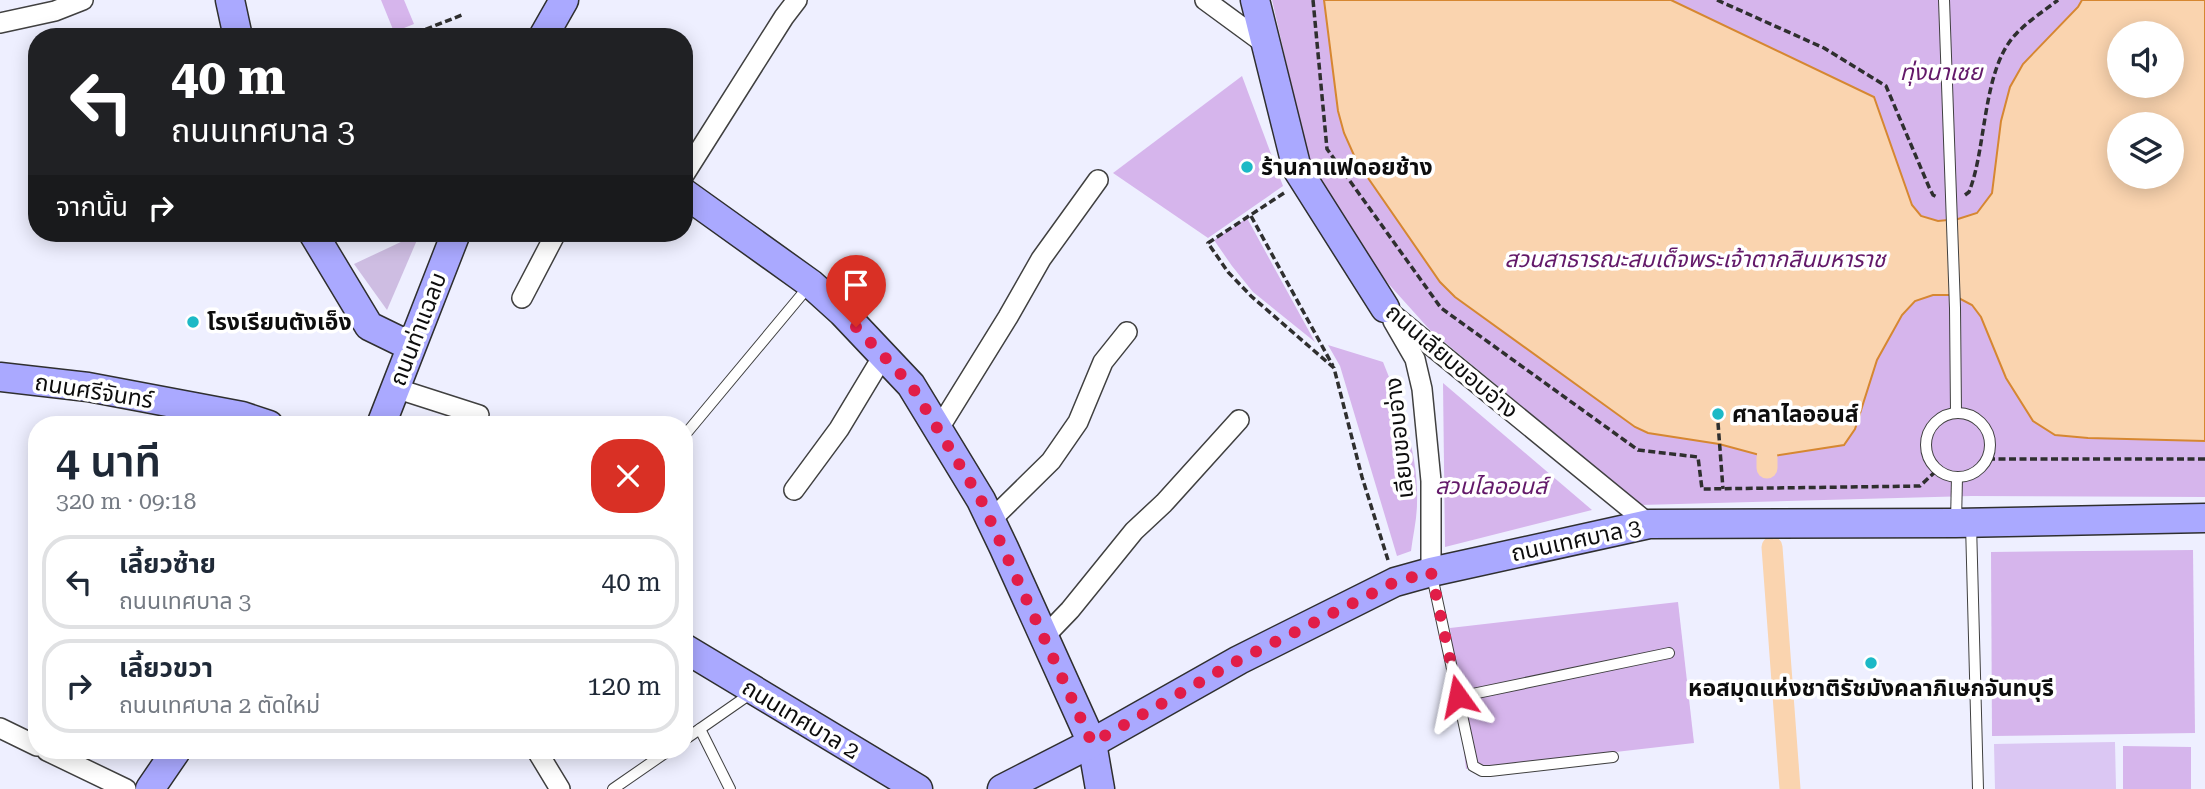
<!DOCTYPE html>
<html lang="th">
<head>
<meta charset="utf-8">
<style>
  body { margin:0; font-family:"Roboto Serif","Noto Sans Thai",serif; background:#f2f2f3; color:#1f2937; height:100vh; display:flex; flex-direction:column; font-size:26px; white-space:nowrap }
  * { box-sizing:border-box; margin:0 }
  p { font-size:23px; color:#747a83 }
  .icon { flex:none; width:38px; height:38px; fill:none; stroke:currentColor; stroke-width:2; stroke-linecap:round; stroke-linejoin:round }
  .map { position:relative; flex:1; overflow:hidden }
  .drawer { position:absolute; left:28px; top:416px; width:665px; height:343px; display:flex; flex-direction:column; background:#fff; border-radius:28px; box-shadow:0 4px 18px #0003 }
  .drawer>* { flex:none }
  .hud { position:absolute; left:28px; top:28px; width:665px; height:214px; border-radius:28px; box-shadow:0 4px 18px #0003; background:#202124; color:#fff; overflow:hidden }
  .tools { position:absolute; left:2107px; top:21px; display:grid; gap:14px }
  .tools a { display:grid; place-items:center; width:77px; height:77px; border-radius:50%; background:#fff; box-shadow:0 4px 18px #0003; font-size:35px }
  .pin { position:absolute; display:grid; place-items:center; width:60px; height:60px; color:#fff; margin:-72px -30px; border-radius:50% 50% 50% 0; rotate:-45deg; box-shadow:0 0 7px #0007 }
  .pin .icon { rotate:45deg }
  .me { position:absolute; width:77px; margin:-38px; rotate:348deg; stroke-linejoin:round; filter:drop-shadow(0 0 5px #0008) }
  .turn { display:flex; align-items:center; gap:24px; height:147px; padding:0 28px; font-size:32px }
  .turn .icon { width:91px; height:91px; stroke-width:2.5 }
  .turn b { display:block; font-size:49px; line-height:60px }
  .then { display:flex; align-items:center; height:66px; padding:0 28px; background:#0003; gap:14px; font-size:26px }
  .round { display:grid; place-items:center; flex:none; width:74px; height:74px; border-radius:28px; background:#f2f2f3 }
  .headline { display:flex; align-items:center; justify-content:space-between; height:119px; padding:0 28px }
  h1 { font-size:42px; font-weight:600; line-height:52px }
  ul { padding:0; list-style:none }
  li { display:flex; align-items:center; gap:21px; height:94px; margin:0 14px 10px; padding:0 14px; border:4px solid #e0e1e3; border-radius:28px }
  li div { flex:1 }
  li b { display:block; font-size:26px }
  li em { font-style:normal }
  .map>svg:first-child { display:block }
  .green { fill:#d6b5ec; fill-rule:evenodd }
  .cemetery { fill:#cebde2 }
  .pitch { fill:#dbc7f3 }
  .water { fill:#fad4af; stroke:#d68731; stroke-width:2; fill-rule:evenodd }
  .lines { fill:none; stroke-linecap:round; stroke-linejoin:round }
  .canal { stroke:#fad4af; stroke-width:21 }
  .lane-casing { stroke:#404040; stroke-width:12 }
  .street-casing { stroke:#404040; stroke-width:22 }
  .secondary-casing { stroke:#2f2f2f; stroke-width:31 }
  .path { stroke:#2f2f2f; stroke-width:3.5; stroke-dasharray:7 3.5; stroke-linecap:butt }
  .lane { stroke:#fff; stroke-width:10 }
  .street { stroke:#fff; stroke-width:19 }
  .secondary { stroke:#aaa9ff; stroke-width:28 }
  .route { stroke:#e11d48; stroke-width:12; stroke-dasharray:0 21.6 }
  .poi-dot { fill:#1cb9c6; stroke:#fff; stroke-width:2.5 }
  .labels { text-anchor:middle; stroke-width:7; stroke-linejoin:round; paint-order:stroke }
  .park-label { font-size:23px; font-style:italic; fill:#631969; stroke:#fff }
  .poi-label { font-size:23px; font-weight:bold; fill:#0d0d0d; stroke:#fff; text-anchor:start }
  .street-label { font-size:23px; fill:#0d0d0d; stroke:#fff }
</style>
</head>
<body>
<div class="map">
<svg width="2205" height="789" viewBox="0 0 2205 789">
  <rect width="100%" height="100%" fill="#eeefff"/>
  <!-- green -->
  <g class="green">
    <path d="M381,0h23l10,24 -20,8z"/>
    <path d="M1272,0h933v497l-234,-1 -330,9 -211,-175 -45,-50 -74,-109zM2119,33h53v53h-53zM2119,124h53v53h-53z"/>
    <path d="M1242,76l41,110 -75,52 -95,-65z"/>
    <path d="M1247,218l68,124 -62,-50 -21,-26 -18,-26z"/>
    <path d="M1328,345l55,17c18,45 36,92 34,141 0,16 -4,32 -6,48l-14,5 -57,-190z"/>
    <path d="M1443,383l149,127 -147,37z"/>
    <path d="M2193,550l2,183 -203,3 -1,-184z"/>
    <path d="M1678,602l16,141 -228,26 -16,-141z"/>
    <path d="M2123,746l68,1v42h-68z"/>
  </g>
  <!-- cemetery -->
  <path class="cemetery" d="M420,233l-33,77 -33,-46z"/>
  <!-- pitch -->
  <path class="pitch" d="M2115,742l1,47h-121l-1,-45z"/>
  <!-- water -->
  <path class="water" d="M1324,0h347l203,97 38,108 9,11 17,5 20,-2 19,-6 15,-20 9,-72 9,-34 13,-23 55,-57 4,-7h123v441l-117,-3 -33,-3 -22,-14 -27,-43 -25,-61 -9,-12 -19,-10h-20l-18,6 -13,14 -25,45 -22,69 -11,16 -77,12 -48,-13 -71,-11 -13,-6 -180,-130 -15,-15 -83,-120 -13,-29 -6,-22zM2119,33h53v53h-53zM2119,124h53v53h-53z"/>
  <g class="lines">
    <!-- canal -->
    <g class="canal">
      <path d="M1767,457v11"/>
      <path d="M1772,547l18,242"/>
    </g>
    <defs>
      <g id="lane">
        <path d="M1944,0l11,308 1,105"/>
        <circle cx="1958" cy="445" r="32"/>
        <path d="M684,436l125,-150"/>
        <path d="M1956,522l1,-45"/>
        <path d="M1971,524l7,265"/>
        <path d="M1432,576l41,190 9,5h8l123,-14"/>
        <path d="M1458,697l211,-44"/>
        <path d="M700,729l30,60"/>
        <path d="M684,740l69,-48"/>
        <path d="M613,789l55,-38"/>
      </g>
      <g id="street">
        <path d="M1205,0l60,44"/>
        <path d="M0,23l55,-12 28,-11"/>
        <path d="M684,175l100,-158 13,-17"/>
        <path d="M522,298l34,-65"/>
        <path d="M1385,308l264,216"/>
        <path d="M1393,321l22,38 7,30 9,92v91"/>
        <path d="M395,388l84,27"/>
        <path d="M938,430l70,-113 33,-58 57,-79"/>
        <path d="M794,490l45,-61 44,-73"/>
        <path d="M991,520l60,-59 27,-39 25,-60 24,-30"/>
        <path d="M1044,637l26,-27 64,-79 30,-28 75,-83"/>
        <path d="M0,728l37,18"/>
        <path d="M47,751l79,38"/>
        <path d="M537,751l23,38"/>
      </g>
      <g id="secondary">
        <path d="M230,0l8,37"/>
        <path d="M1255,0l42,169 88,139"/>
        <path d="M543,37l21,-37"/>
        <path d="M684,193l127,91 31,28 69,73 70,115 23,48 88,195 8,46"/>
        <path d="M313,233l56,93 41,20"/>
        <path d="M0,377l88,10 154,29 27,9"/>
        <path d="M381,425l75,-192"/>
        <path d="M684,648l234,141"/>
        <path d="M150,789l26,-38"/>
        <path d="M1002,789l90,-46 147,-83 156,-78 36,-10 218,-48 307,-1 249,-5"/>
      </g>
    </defs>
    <!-- lane casing -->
    <use href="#lane" class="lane-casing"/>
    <!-- street casing -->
    <use href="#street" class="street-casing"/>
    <!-- secondary casing -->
    <use href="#secondary" class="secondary-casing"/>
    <!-- path -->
    <g class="path">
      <path d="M1313,0l14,149 114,159 197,142 60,7 4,32 218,-3 17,-16"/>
      <path d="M1717,0l107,48 62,38 43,101 4,8 4,2"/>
      <path d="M406,37l56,-22"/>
      <path d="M1284,193l-76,50 20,29 23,24 83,72 28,109 26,83"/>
      <path d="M1965,195l4,-3c18,-45 13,-123 47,-158 12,-13 28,-23 42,-34"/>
      <path d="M1251,216l82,150"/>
      <path d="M1718,423l5,66"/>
      <path d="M1988,459h217"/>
    </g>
    <!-- lane -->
    <use href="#lane" class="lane"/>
    <!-- street -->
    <use href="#street" class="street"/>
    <!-- secondary -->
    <use href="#secondary" class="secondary"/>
  </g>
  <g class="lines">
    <!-- route -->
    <path class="route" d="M856,327l55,58 70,115 111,243 147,-83 156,-78 36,-10 27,124"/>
  </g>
  <!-- markers -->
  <g class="poi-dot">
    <circle cx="1247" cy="167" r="7"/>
    <circle cx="193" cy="322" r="7"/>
    <circle cx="1718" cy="414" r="7"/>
    <circle cx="1871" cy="663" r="7"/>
  </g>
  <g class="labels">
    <!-- park labels -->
    <g class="park-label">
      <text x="1941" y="80">ทุ่งนาเชย</text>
      <text x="1695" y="267">สวนสาธารณะสมเด็จพระเจ้าตากสินมหาราช</text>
      <text x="1491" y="494">สวนไลออนส์</text>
    </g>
    <!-- poi labels -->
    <g class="poi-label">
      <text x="1261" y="175">ร้านกาแฟดอยช้าง</text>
      <text x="207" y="330">โรงเรียนตังเอ็ง</text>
      <text x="1732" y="422">ศาลาไลออนส์</text>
      <text x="1871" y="696" text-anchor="middle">หอสมุดแห่งชาติรัชมังคลาภิเษกจันทบุรี</text>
    </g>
    <!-- street labels -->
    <g class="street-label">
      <text transform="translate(418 329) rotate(-69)" y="8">ถนนท่าแฉลบ</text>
      <text transform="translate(1452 361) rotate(40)" y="8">ถนนเลียบขอบอ่าง</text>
      <text transform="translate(94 391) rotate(9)" y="8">ถนนศรีจันทร์</text>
      <text transform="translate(1399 438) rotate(-96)" y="8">เลียบขอบอ่าง</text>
      <text transform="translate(1576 540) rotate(-12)" y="8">ถนนเทศบาล 3</text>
      <text transform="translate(801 719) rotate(31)" y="8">ถนนเทศบาล 2</text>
    </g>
  </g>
</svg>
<div class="tools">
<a><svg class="icon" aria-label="sound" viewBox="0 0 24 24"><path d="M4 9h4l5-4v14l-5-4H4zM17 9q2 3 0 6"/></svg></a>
<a><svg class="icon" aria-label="layers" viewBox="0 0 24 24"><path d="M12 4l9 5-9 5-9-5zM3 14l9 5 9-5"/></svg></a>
</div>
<div class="pin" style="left:856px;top:327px;background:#d93025"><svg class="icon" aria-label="arrive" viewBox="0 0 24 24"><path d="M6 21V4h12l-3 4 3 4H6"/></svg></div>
<svg class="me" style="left:1458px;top:696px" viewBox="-20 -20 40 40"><path d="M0-17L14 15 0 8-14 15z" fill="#e11d48" stroke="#fff" stroke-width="4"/></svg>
<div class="hud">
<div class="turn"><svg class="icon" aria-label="left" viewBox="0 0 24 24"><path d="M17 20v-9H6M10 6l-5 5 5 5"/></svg><div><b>40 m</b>ถนนเทศบาล 3</div></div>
<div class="then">จากนั้น<svg class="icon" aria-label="right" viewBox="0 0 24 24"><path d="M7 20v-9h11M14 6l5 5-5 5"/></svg></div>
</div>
<section class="drawer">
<div class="headline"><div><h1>4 นาที</h1><p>320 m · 09:18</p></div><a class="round" style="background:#d93025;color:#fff"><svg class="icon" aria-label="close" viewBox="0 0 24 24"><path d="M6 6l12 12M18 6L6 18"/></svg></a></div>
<ul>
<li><svg class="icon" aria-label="left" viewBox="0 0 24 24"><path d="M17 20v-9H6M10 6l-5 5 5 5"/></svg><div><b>เลี้ยวซ้าย</b><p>ถนนเทศบาล 3</p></div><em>40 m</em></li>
<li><svg class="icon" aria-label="right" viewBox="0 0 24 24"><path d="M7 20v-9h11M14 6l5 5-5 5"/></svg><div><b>เลี้ยวขวา</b><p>ถนนเทศบาล 2 ตัดใหม่</p></div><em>120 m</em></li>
</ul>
</section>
</div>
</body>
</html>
